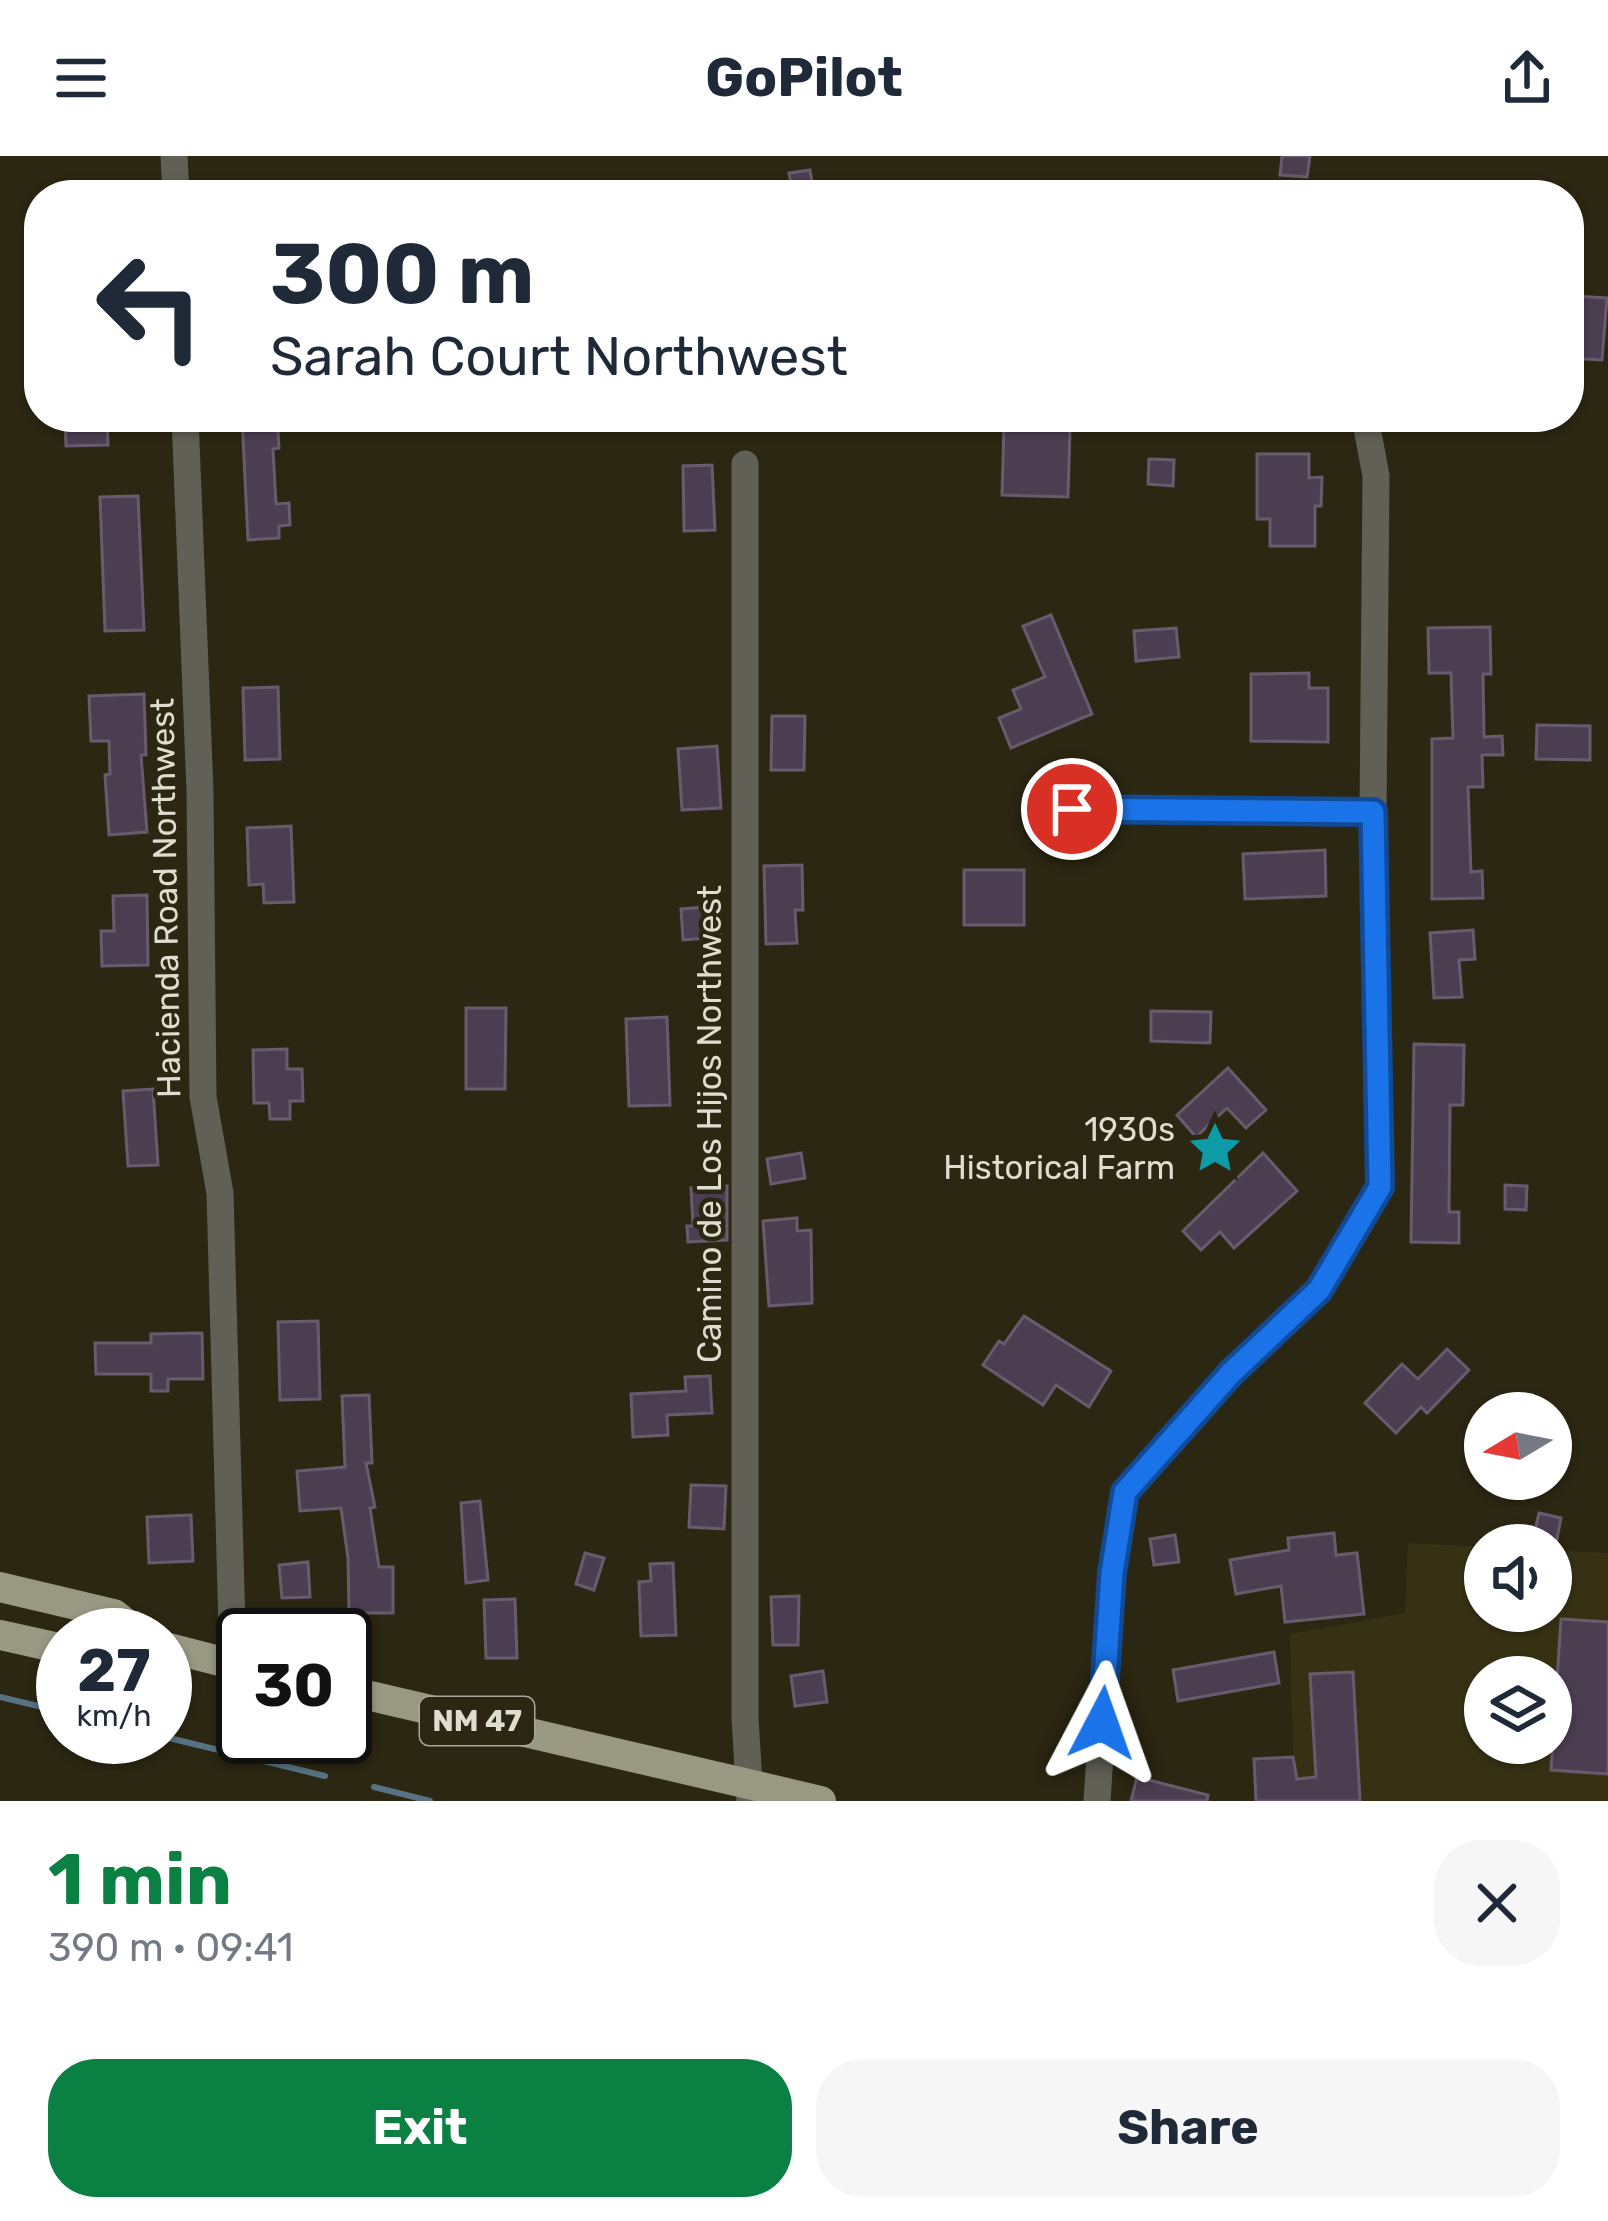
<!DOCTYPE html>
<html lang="en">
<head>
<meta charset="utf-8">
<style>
  body { margin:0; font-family:Rubik,sans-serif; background:#f6f6f7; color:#1f2937; height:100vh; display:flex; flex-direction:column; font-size:45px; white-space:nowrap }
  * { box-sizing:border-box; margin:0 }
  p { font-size:39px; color:#747a83 }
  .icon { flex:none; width:66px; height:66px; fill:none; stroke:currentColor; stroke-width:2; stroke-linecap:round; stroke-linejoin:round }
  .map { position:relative; height:1645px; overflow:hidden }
  .drawer { display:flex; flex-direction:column; background:#fff; flex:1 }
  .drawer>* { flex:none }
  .top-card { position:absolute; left:24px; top:24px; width:1560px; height:252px; border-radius:48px; box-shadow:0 3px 9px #0004; background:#fff; color:#1f2937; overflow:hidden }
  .needle { width:78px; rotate:260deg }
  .controls { position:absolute; left:1464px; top:1236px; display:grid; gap:24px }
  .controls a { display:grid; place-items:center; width:108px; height:108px; border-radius:50%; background:#fff; box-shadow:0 3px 9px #0004; font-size:60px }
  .speed { position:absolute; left:36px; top:1452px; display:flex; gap:24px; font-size:60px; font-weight:700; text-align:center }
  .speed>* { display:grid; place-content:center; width:156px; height:156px; border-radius:50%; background:#fff; box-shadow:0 3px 9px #0004; line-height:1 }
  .speed small { font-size:30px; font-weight:400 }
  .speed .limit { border:6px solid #111; border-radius:18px; background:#fff; color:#111 }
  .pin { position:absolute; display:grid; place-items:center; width:102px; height:102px; color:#fff; margin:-51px; border:6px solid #fff; border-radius:50%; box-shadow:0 3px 12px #0007 }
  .me { position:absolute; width:132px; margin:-66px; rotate:4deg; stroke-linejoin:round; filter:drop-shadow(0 0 9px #0008) }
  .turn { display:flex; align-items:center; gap:42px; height:252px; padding:0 48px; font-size:54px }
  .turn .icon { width:156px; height:156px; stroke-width:2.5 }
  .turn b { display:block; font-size:84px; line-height:102px }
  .round { display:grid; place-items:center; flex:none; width:126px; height:126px; border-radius:48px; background:#f6f6f7 }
  .head { display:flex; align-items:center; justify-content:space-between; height:204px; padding:0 48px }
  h1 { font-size:72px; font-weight:700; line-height:90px; color:#0b8043 }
  .cta { display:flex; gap:24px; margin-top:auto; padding:24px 48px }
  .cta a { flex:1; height:138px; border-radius:48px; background:#0b8043; color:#fff; font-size:48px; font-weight:700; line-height:138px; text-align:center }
  .cta a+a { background:#f6f6f7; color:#1f2937 }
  header { display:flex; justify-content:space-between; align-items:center; height:156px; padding:0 48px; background:#fff; font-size:54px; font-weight:700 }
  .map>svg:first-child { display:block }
  .built { fill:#373114; fill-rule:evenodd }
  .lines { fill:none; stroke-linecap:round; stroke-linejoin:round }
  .stream { stroke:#577383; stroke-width:6 }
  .building { fill:#4c3e51; stroke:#695b6e; stroke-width:3 }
  .minor { stroke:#606056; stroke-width:27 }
  .major { stroke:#989883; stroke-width:30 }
  .route-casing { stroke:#114b97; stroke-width:30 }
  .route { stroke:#1a73e8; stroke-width:21 }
  .labels { text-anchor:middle; stroke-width:9; stroke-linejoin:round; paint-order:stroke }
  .shield { fill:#2c2712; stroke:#a9a697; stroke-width:3 }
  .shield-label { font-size:30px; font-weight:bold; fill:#dfddd0 }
  .street-label { font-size:33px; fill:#dfddd0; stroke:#2c2712 }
  .poi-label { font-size:33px; fill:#dfddd0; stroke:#2c2712; text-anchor:end }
</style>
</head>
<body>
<header><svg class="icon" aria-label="menu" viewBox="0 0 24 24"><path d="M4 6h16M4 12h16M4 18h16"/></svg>GoPilot<svg class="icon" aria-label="share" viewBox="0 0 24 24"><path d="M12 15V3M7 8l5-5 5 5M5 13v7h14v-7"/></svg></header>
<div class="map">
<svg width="1608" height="1645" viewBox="0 0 1608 1645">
  <rect width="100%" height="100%" fill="#2c2712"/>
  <!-- built -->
  <path class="built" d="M1408,1387l77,4v64h66v-61l57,3v248h-314l-4,-167 115,-21zM1485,1521h66v66h-66z"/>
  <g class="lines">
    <!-- stream -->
    <g class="stream">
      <path d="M0,1541l63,15"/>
      <path d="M165,1581l160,39"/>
      <path d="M374,1631l56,14"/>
    </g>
  </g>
  <!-- building -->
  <g class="building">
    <path d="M1282,0h28l-3,21 -27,-2z"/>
    <path d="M810,14l4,25h-21l-4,-22z"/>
    <path d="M1573,140l34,2 -5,62 -33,-2z"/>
    <path d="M65,261h42l1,28 -42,1z"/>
    <path d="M242,261h35l2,31 -6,1 3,55 13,-1 1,22 -11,1v12l-31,2z"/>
    <path d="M1004,269l66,4 -2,68 -66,-2z"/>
    <path d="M1257,298h52v24l13,-1 -1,29h-6v40h-45v-27h-13z"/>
    <path d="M1149,303l25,1 -1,26 -25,-2z"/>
    <path d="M712,309l3,65 -31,1 -1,-65z"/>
    <path d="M138,340l6,134 -39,1 -5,-134z"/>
    <path d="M1051,459l41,99 -81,34 -12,-30 22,-9 -8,-19 32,-13 -22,-51z"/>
    <path d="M1490,471l1,47h-8l1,63 18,-1 1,19h-21l1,32h-15l3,85 11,-1 1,27 -51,1v-160l21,-1 -2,-65h-22l-1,-45z"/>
    <path d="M1176,472l3,29 -43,4 -2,-30z"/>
    <path d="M1309,517v15h19v54l-77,-1v-67z"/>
    <path d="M278,531l2,72 -35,1 -2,-72z"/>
    <path d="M144,538l2,61h-5l6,77 -38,3 -4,-60 5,-1 -1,-33h-18l-2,-45z"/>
    <path d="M772,560h33l-1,54h-33z"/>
    <path d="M1537,569l53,1v34l-54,-1z"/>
    <path d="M717,590l4,62 -39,2 -4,-61z"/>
    <path d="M291,670l3,76 -30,1 -1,-19 -14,1 -2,-57z"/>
    <path d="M1325,694l1,46 -81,3 -2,-45z"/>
    <path d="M802,709l1,45h-8l2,33 -31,1 -2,-78z"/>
    <rect x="964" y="714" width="60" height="55"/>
    <path d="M147,739l1,70 -46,1 -1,-35h13l-1,-35z"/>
    <path d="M718,750l3,31 -38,3 -2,-31z"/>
    <path d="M1473,774l2,29 -16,1 3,37 -28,1 -4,-65z"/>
    <path d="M466,852h40l-1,81h-39z"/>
    <path d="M1151,855l60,1 -1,31 -59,-2z"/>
    <path d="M667,861l3,88 -41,1 -3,-87z"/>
    <path d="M1414,888l50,1 -1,60h-13l-1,107h10v31l-48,-1z"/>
    <path d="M287,893v20h15l1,32h-13v18h-20l-1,-16h-15l-1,-53z"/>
    <path d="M1228,912l38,42 -20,18 -19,-20 -31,29 -19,-22z"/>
    <path d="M153,933l5,76 -30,1 -5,-75z"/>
    <path d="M801,997l4,25 -34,6 -4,-25z"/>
    <path d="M1263,997l34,38 -63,57 -14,-16 -19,18 -18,-19z"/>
    <path d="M1505,1029l22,1 -1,24 -21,-1z"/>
    <path d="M727,1030v54l-39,2 -1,-16h6l-2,-38z"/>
    <path d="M797,1062v13l14,-1 1,73 -43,3 -6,-85z"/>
    <path d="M1024,1160l87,55 -22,36 -33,-22 -13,20 -60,-40 16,-24 5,3z"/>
    <path d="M318,1165l2,78 -40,1 -2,-78z"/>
    <path d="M202,1177l1,46h-35v12h-17v-17h-55l-1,-31h56v-9z"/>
    <path d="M1447,1193l22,21 -42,43 -6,-6 -25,26 -31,-30 37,-39 16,15z"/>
    <path d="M710,1220l2,37 -45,2 1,20 -35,2 -2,-43 55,-3 -1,-14z"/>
    <path d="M369,1239l3,68h-6l9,44 -5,1 9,59h14v46h-44l-1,-55 -7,-50 -41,3 -3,-40 48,-4 -3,-71z"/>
    <path d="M691,1329l35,1 -2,43 -35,-2z"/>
    <path d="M480,1345l8,79 -22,3 -5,-80z"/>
    <path d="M1539,1357l22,5 -5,26 -23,-5z"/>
    <path d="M191,1359l2,46 -44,2 -2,-46z"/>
    <path d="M1334,1377l2,22 21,-2 7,61 -79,8 -4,-36 -45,8 -6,-34 59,-10 -1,-12z"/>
    <path d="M1175,1379l4,27 -25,3 -4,-26z"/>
    <path d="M585,1397l19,5 -10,32 -18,-6z"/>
    <path d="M308,1406l2,35 -28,1 -3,-33z"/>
    <path d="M673,1407l3,72 -35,1 -2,-54 12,-1 -1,-17z"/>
    <path d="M799,1440l-1,49h-25l-2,-48z"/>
    <path d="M515,1443l2,59h-31l-2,-58z"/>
    <path d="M1561,1463l47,3v152l-57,-4z"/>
    <path d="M1274,1496l5,31 -101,18 -5,-31z"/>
    <path d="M823,1515l4,31 -32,4 -4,-30z"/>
    <path d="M1353,1516l7,129h-104l-2,-42 39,-2 4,22 19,-2 -6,-103z"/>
    <path d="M1137,1621l71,18 -1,6h-76z"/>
  </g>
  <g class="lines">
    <!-- minor -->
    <g class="minor">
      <path d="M174,0l2,39"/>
      <path d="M185,261l15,374 3,306 17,96 13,471"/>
      <path d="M745,308v1254l5,83"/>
      <path d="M1072,653l301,3"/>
      <path d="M1097,1645l15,-228 13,-82 106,-118 88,-83 61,-103 -7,-375 3,-336 -11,-59"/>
    </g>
    <!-- major -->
    <g class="major">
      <path d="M0,1431l114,27 26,21"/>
      <path d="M0,1479l63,14"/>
      <path d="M165,1491l78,20"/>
      <path d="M345,1534l476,111"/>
    </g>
  </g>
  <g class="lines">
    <defs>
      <path id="route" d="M1072,653l301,3 7,375 -61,103 -88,83 -106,119 -13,81 -10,150"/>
    </defs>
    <!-- route casing -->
    <use href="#route" class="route-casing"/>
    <!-- route -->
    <use href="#route" class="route"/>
  </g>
  <!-- icons -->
  <defs>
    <symbol id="sight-bare" viewBox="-9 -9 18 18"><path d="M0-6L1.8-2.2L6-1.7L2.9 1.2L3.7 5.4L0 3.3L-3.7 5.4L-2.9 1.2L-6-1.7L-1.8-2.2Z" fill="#0f9aa8" stroke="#2c2712" stroke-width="2.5" paint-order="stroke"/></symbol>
  </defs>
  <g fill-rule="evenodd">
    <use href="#sight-bare" x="1177" y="954" width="76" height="76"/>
  </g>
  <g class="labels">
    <!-- shield labels -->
    <rect class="shield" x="420" y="1541" width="114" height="48" rx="9"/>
    <g class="shield-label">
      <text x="477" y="1575">NM 47</text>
    </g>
    <!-- street labels -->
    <g class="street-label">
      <text transform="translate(165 742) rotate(-91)" y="12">Hacienda Road Northwest</text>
      <text transform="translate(709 968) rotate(-90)" y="12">Camino de Los Hijos Northwest</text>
    </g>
    <!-- poi labels -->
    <g class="poi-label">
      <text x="1175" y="985">1930s<tspan x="1175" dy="38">Historical Farm</tspan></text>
    </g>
  </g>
</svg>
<div class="controls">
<a><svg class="needle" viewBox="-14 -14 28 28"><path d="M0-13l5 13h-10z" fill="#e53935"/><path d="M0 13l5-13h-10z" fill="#747a83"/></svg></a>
<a><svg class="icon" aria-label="sound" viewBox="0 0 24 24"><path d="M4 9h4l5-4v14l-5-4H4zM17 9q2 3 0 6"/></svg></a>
<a><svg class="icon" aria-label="layers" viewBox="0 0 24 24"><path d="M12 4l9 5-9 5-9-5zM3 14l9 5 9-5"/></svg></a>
</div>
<div class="speed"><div>27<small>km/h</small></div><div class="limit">30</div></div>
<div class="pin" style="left:1072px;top:653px;background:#d93025"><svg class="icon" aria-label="arrive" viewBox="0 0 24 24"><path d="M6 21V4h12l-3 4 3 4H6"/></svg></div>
<svg class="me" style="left:1102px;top:1567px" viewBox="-20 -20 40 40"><path d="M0-17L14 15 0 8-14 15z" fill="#1a73e8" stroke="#fff" stroke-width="4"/></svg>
<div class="top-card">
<div class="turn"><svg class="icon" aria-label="left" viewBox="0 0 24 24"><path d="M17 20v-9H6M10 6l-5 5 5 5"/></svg><div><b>300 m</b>Sarah Court Northwest</div></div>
</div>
</div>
<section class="drawer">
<div class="head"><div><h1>1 min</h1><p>390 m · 09:41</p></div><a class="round"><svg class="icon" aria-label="close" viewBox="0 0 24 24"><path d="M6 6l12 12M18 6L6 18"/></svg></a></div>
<div class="cta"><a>Exit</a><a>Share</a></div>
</section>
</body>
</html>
